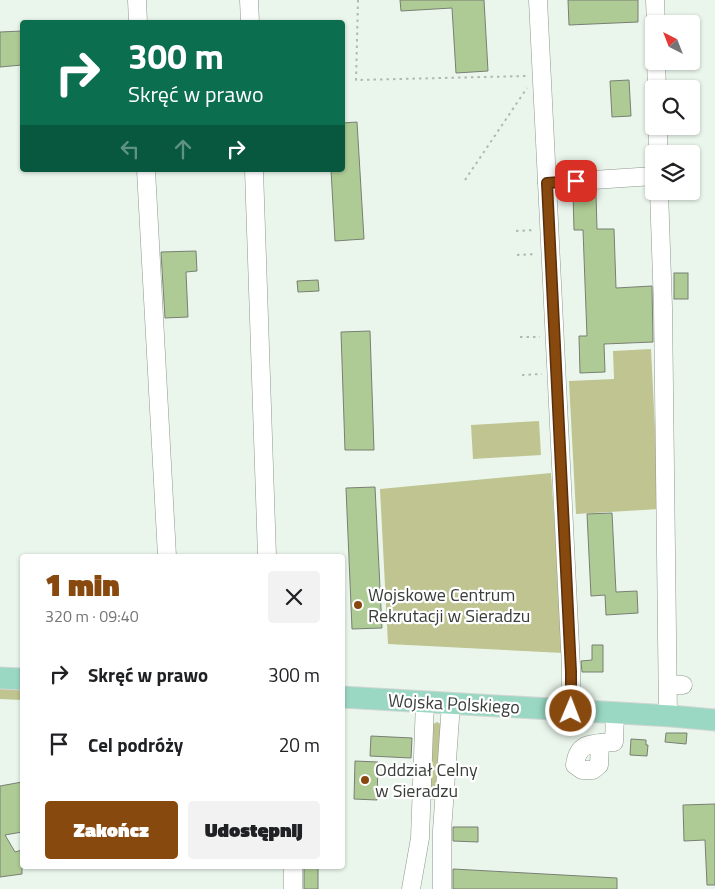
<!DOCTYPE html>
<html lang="pl">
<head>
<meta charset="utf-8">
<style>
  body { margin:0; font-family:"Titillium Web",sans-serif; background:#f2f2f2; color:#202124; height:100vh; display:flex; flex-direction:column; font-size:19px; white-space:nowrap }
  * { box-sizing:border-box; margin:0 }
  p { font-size:16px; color:#757577 }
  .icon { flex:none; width:28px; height:28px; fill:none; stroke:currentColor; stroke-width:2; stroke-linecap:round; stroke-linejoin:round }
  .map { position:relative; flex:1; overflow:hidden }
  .sheet { position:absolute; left:20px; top:554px; width:325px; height:315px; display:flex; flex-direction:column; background:#fff; border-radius:5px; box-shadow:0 1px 4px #0004 }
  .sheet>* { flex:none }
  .top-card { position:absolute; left:20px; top:20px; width:325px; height:152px; border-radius:5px; box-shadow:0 1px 4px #0004; background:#0b6e4f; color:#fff; overflow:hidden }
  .needle { width:32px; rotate:318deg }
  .controls { position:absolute; left:645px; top:15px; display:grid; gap:10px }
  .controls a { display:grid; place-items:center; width:55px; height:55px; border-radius:5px; background:#fff; box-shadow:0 1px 4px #0004; font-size:25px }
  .pin { position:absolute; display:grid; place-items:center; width:42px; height:42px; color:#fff; margin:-21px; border-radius:10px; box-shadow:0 2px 8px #0006 }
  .me { position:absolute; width:55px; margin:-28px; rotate:1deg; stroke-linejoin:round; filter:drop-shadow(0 0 4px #0008) }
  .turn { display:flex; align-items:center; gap:18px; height:105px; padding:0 25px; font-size:22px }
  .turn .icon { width:65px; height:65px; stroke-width:2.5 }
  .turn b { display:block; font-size:35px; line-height:42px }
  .lanes { display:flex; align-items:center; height:48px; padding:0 25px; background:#0003; justify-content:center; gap:25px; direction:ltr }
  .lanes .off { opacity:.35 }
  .round { display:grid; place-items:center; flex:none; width:52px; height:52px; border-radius:5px; background:#f2f2f2 }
  .overview { display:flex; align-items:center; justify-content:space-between; height:85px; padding:0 25px }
  h1 { font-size:30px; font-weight:800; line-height:38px; color:#88490f }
  .cta { display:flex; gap:10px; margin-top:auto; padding:10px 25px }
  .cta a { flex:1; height:58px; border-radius:5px; background:#88490f; color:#fff; font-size:20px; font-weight:800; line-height:58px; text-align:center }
  .cta a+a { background:#f2f2f2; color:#202124 }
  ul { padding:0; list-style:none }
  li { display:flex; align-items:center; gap:15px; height:70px; padding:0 25px }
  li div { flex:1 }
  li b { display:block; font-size:19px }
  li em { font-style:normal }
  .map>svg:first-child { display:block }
  .green { fill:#bfc490 }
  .building { fill:#aecb95; stroke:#797f73 }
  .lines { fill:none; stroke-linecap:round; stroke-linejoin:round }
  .minor-casing { stroke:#8d988e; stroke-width:19 }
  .major-casing { stroke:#d3d5d4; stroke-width:23 }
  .path { stroke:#afb9b1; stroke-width:2; stroke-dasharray:2.5 4; stroke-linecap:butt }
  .minor { stroke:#fff; stroke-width:18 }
  .major { stroke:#9ad8c3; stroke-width:21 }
  .route-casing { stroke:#582f0a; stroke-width:12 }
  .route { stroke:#88490f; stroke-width:9 }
  .poi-dot { fill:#88490f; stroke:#fff; stroke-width:2 }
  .labels { text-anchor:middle; stroke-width:4.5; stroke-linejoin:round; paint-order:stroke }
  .poi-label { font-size:18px; fill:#393e3a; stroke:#fff; text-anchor:start }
  .street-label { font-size:18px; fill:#393e3a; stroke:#fff }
</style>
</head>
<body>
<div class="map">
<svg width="715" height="889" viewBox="0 0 715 889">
  <rect width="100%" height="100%" fill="#eaf6ec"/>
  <!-- green -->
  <g class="green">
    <path d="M651,349l8,160 -83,5 -7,-133 45,-2 -1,-28z"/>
    <path d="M539,421l2,34 -68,4 -2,-34z"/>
    <path d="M551,473l13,180 -176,-9 -8,-155z"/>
    <path d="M0,687h22v13l-22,-1z"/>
    <path d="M437,722l4,2 -2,76 -12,-1 4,-70 2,-5z"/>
  </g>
  <!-- building -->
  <g class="building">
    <path d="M400,0h84l4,71 -32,2 -4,-65 -51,3z"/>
    <path d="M568,0h70v22l-69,3z"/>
    <path d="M22,31v34l-22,2v-35z"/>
    <path d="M629,80l2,36 -19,1 -2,-36z"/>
    <path d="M357,122l7,117 -29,2 -4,-71h11v-47z"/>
    <path d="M573,194h23l1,35h17l2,59 36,-2 1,56 -49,2 1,28 -25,1 -1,-37h8l-4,-106h-9z"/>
    <path d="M196,251l1,20 -11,1 2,45 -23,1 -4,-66z"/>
    <rect x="674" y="273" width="14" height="26"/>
    <path d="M318,280l1,11 -21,1 -1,-11z"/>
    <path d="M370,331l4,119h-29l-4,-118z"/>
    <path d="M375,487l7,141 -30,1 -6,-141z"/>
    <path d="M612,513l4,79 21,-1 1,22 -32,2 -1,-20 -14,1 -4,-82z"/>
    <path d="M592,645h11v27h-21l-1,-11 11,-1z"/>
    <path d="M666,733h21l-1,11 -21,-2z"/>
    <path d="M371,736l41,2 -1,20 -41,-2z"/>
    <path d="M631,739l15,1v5h2l-1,11 -17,-1z"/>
    <path d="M355,761l23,1 -1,38 -23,-1z"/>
    <path d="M22,782v50l-17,3 10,17 7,-2v24l-22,3v-91z"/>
    <path d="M715,804v81h-8l-2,-45 -21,1 -1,-36z"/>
    <path d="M453,827h25v15l-25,-1z"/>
    <rect x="304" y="866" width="14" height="23"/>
    <path d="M453,869l164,9v11h-164z"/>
  </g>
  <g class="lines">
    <defs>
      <g id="minor">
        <path d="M137,0l1,22"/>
        <path d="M249,0l1,22"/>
        <path d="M538,0l33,667v44"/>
        <path d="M655,0l1,24"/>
        <path d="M656,61l1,28"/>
        <path d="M658,126v28"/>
        <path d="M146,170l21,386"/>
        <path d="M254,170l13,386"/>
        <path d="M547,183l107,-7"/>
        <path d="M659,191l4,116 5,409"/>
        <path d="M668,685h15"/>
        <path d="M600,743l-1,22 -6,5h-11l-7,-5c3,-25 19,-21 39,-23l1,-28"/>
        <path d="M293,889v-23"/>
        <path d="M411,889l9,-51 5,-136"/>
        <path d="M442,889v-58l9,-127"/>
      </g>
      <g id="major">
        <path d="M0,678l22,1"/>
        <path d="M342,697l329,19 44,4"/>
      </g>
    </defs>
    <!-- minor casing -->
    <use href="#minor" class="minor-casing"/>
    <!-- major casing -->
    <use href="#major" class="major-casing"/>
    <!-- path -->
    <g class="path">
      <path d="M358,0l-2,80 171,-4"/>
      <path d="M465,180l62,-92"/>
      <path d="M516,231l18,-1"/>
      <path d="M517,255l19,-1"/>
      <path d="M520,337h20"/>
      <path d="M522,375l20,-1"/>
    </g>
    <!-- minor -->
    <use href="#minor" class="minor"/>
    <!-- major -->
    <use href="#major" class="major"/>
  </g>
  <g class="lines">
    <defs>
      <path id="route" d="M571,711v-39l-24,-489 29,-2"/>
    </defs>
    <!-- route casing -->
    <use href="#route" class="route-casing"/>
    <!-- route -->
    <use href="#route" class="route"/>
  </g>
  <!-- markers -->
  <g class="poi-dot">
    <circle cx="358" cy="605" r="5"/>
    <circle cx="365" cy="780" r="5"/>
  </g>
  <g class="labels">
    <!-- poi labels -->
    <g class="poi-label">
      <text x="368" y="601">Wojskowe Centrum<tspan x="368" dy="21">Rekrutacji w Sieradzu</tspan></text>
      <text x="375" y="776">Oddział Celny<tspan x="375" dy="21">w Sieradzu</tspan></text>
    </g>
    <!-- street labels -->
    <g class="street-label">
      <text transform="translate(454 704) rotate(3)" y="6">Wojska Polskiego</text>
    </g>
  </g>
</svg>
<div class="controls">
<a><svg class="needle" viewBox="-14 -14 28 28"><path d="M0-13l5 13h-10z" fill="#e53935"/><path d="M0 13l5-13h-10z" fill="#757577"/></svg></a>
<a><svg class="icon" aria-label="search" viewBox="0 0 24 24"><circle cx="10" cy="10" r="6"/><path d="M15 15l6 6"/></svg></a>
<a><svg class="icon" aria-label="layers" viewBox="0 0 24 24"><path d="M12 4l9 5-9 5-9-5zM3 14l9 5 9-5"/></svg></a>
</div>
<div class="pin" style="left:576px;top:181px;background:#d93025"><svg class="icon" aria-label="arrive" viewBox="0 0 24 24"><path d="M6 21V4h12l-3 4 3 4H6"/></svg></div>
<svg class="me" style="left:571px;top:711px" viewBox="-20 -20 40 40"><circle r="17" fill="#88490f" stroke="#fff" stroke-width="3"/><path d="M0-11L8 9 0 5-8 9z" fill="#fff"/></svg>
<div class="top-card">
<div class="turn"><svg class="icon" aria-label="right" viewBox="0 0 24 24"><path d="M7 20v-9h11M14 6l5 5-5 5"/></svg><div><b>300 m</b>Skręć w prawo</div></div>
<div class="lanes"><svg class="icon off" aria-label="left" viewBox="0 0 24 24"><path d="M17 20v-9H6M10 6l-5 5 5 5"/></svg><svg class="icon off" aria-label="ahead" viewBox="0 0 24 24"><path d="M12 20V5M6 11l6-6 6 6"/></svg><svg class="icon" aria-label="right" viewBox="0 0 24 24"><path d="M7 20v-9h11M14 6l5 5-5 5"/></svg></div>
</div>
<section class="sheet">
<div class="overview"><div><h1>1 min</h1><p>320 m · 09:40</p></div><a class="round"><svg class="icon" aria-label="close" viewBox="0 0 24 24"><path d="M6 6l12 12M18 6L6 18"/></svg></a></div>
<ul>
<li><svg class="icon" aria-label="right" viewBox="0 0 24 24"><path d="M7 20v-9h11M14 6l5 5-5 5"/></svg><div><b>Skręć w prawo</b></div><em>300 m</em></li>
<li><svg class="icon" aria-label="arrive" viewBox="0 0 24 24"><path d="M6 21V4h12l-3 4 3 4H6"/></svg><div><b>Cel podróży</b></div><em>20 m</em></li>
</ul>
<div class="cta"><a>Zakończ</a><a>Udostępnij</a></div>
</section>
</div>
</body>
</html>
